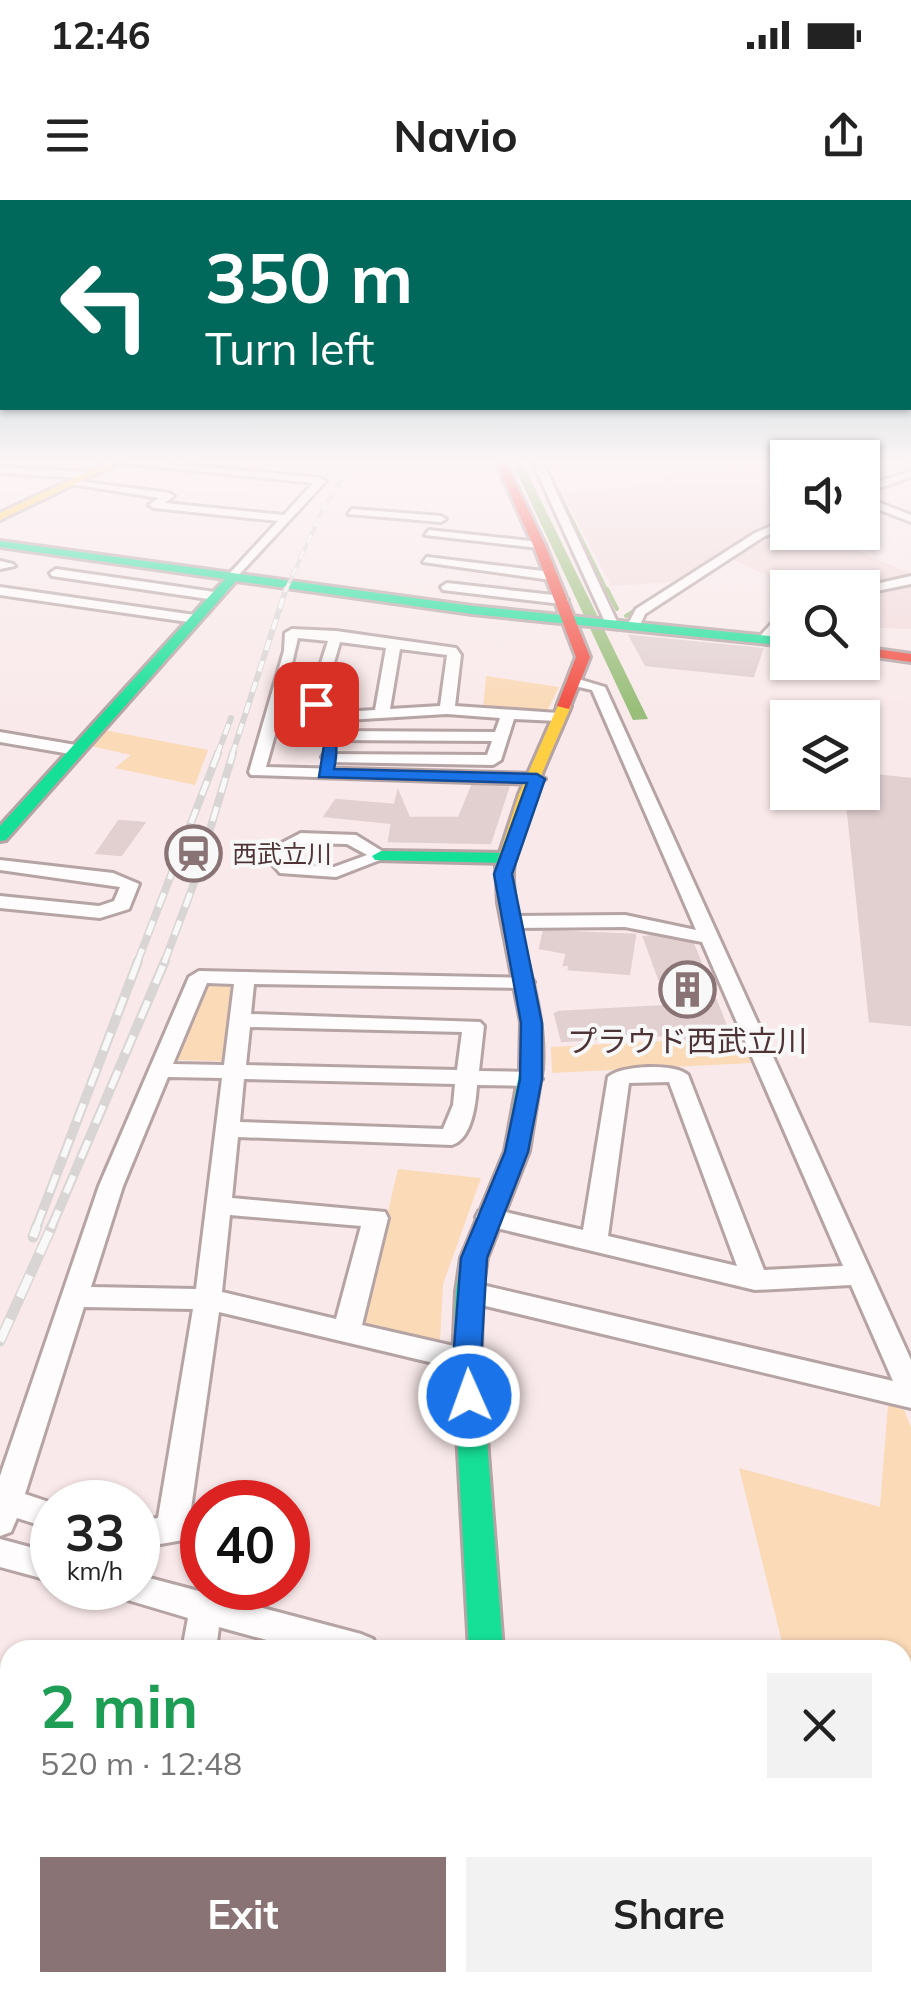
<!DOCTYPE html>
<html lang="en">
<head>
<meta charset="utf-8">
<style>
  body { margin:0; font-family:Mulish,"Noto Sans JP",sans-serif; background:#f2f2f2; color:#222; height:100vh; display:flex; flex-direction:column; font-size:38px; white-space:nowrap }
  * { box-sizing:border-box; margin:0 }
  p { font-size:32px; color:#767676 }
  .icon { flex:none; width:55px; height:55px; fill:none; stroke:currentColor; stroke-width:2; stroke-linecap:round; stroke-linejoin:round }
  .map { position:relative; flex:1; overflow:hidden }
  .sheet { position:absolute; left:0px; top:1440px; width:912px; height:352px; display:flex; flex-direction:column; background:#fff; border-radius:30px 30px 0 0; box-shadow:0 2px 8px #0004 }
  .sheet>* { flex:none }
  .banner { position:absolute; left:0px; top:0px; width:912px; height:210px; box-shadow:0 2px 8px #0004; background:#00695c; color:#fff; overflow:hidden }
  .fabs { position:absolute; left:770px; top:240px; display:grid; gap:20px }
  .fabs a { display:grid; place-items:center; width:110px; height:110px; border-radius:0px; background:#fff; box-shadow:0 2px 8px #0004; font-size:50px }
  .speed { position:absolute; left:30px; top:1280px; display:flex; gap:20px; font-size:50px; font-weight:700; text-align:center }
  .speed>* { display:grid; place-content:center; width:130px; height:130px; border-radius:50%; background:#fff; box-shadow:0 2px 8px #0004; line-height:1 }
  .speed small { font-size:25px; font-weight:400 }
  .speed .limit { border:15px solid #d22; background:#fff; color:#111 }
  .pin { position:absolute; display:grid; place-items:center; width:85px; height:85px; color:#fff; margin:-42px; border-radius:20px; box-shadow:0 5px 15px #0006 }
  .me { position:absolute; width:110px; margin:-55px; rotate:358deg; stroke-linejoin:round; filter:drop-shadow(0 0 8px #0008) }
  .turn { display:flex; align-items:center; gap:35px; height:210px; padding:0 40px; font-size:45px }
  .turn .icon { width:130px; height:130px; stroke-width:2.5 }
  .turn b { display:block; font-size:70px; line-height:85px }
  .round { display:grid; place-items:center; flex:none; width:105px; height:105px; border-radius:0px; background:#f2f2f2 }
  .summary { display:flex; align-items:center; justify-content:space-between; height:170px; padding:0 40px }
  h1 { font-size:60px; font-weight:700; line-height:75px; color:#1e9e55 }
  .button { display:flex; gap:20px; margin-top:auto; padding:20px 40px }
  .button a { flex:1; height:115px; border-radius:0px; background:#8a7375; color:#fff; font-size:40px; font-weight:700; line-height:115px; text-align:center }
  .button a+a { background:#f2f2f2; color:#222 }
  .status { display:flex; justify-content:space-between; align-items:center; height:70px; padding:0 50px; background:#fff; direction:ltr }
  .status svg { height:28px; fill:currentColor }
  header { display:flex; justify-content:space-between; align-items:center; height:130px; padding:0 40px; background:#fff; font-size:45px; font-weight:700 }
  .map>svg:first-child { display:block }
  .built { fill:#f2dadb }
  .green { fill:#fadab7 }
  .water { fill:#98be79 }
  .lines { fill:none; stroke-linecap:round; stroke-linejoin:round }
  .stream-far1 { stroke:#98be79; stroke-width:2.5 }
  .stream { stroke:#98be79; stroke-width:4 }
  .building { fill:#e2d0d1; stroke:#e2cfd0; stroke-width:2.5 }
  .street-casing { stroke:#b6a4a5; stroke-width:6 }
  .fast-casing { stroke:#b6a4a5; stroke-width:6 }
  .slow-casing { stroke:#b6a4a5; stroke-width:6 }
  .jam-casing { stroke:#b6a4a5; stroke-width:6 }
  .street { fill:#fefcfc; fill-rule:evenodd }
  .fast { fill:#16e098; fill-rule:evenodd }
  .slow { fill:#ffcf43; fill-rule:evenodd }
  .jam { fill:#f24e42; fill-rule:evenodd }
  .rail-far4-casing { stroke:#dad5d5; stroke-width:4 }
  .rail-far3-casing { stroke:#dad5d5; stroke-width:6 }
  .rail-far2-casing { stroke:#dad5d5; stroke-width:8 }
  .rail-far1-casing { stroke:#dad5d5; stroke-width:10 }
  .rail-casing { stroke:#dad5d5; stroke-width:11 }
  .rail-far4 { stroke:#f8f8f8; stroke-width:2.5; stroke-dasharray:9; stroke-linecap:butt }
  .rail-far3 { stroke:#f8f8f8; stroke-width:4; stroke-dasharray:11; stroke-linecap:butt }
  .rail-far2 { stroke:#f8f8f8; stroke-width:5; stroke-dasharray:15; stroke-linecap:butt }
  .rail-far1 { stroke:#f8f8f8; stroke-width:6; stroke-dasharray:19; stroke-linecap:butt }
  .rail { stroke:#f8f8f8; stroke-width:8; stroke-dasharray:24; stroke-linecap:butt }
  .route { fill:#1a73e8; stroke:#114b97; stroke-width:2.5 }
  .labels { text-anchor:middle; stroke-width:8; stroke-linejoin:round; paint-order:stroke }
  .far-poi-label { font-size:25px; fill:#4e3436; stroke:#f8f8f8; text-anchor:start }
  .poi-label { font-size:30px; fill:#4e3436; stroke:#f8f8f8 }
</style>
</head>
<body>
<div class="status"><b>12:46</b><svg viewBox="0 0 49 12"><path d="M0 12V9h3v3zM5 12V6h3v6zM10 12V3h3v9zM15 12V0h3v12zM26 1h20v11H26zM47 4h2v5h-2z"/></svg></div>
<header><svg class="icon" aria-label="menu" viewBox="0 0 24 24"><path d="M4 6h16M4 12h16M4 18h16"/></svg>Navio<svg class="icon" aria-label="share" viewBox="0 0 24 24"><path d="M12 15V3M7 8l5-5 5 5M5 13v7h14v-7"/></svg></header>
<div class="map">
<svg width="911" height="1791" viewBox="0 0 911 1791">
  <rect width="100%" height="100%" fill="#f9e9ea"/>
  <!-- built -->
  <g class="built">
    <path d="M753,265l34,25v27l-116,65 -60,4 -49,-94 104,-8 -13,-10z"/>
    <path d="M787,324l1,8 30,1 93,41v3l-50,10h-68l-64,-29z"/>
    <path d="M911,386v43l-48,-2v-32z"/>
  </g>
  <!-- green -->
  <g class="green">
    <path d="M486,476l73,11 -13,26 -63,-4z"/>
    <path d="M104,530l104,20 -13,35 -80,-17 16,-13 -40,-9z"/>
    <path d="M204,784l27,1 -7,76 -49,-1z"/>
    <path d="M741,837l10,26 -199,10 -1,-26z"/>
    <path d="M398,969l83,9 -38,106 -3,56 -78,-17z"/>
    <path d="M888,1205l16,5 7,17v339l-8,-2 -1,-114h-118l-45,-182 141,39z"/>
  </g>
  <!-- water -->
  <path class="water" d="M512,262h10l126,257 -15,1z"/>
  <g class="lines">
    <!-- stream-far1 -->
    <g class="stream-far1">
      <path d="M558,290l50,102"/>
      <path d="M754,335l34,-17"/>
    </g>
    <!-- stream -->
    <g class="stream">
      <path d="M607,389l10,20"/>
      <path d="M626,416l16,-10"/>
    </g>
  </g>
  <!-- building -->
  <g class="building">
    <path d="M630,436l132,13 -9,27 -107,-11z"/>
    <path d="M862,574l49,5v246l-41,-4 -24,-229h16z"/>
    <path d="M472,586l36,2 -18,55 -101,-2 3,-18 -67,-7 11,-16 59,5 3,-13 11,26h50z"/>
    <path d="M119,621l25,2 -23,32 -24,-2z"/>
    <path d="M544,731l91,4 -6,39 -60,-5v-5l-5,1 3,-12 -27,-5z"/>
    <path d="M654,736l39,8 37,92 -48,3 -2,-5 -118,7 -7,-27 4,-2 110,-6 -25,-69z"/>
  </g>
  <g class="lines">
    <defs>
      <g id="street">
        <path d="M144,261l177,17 5,3 -92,99 -4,-1v-6l48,-52 -124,-13 -5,-3 10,-7 -94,-15 5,-3 99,13 5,3 -9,7 119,12 29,-32 -200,-21z"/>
        <path d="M532,261h10l76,163 -1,3 -11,-3z"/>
        <path d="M0,267l85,5 5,3 -5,3 -85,-5z"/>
        <path d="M911,271v6l-49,17v-7z"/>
        <path d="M862,296l49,19v7l-49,-19z"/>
        <path d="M352,309l89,7 5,3 -5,3 -93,-8z"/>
        <path d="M788,319v7l-25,11 -118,77 -7,15 -11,-3 9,-17 119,-76z"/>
        <path d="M429,330l110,12 6,3 -6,3 -114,-13z"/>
        <path d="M427,357l124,15 6,4 -6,4 -128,-18z"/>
        <path d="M0,361l13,3 2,2 -15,3z"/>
        <path d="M56,369l159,23 6,4 -6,4 -163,-24 -2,-3z"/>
        <path d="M911,376v8l-49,10v-6h-4z"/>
        <path d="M447,383l115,13 6,4 -6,4 -119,-14 -2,-3z"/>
        <path d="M0,387l195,28 6,4 -6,4 -195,-28z"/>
        <path d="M788,406v13l-18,23h-10v-6z"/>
        <path d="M292,429l44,2 120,17 5,7 -6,51 103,7 7,4 -7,4 -44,-2 -13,41 -8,5 -163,-3 -8,-5 2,-3 163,1 5,-14 -164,-1 -5,-2 -8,-16 -37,2 -12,43 271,7 8,5 -8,5 -286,-9 -2,-3 35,-121 1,-18zM298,438l30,3 -20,63 4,9 -32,2zM340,442l46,6 -11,62 -49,3 -4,-9zM400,449l47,6 -7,51 -50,3zM447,514l53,4 -5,14 -161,-1 -4,-10z"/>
        <path d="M575,478l30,9 306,673v48l-442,-106 -9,-3 -4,-7 4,-7 9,-3 424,99 -42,-96 -96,5 -267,-64 -9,-3 -3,-6 3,-6 9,-3 95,22 25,-153c13,-12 67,-14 80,-2l76,195 79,-4 -141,-324 -77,-15 -111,1 -9,-6 9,-6 111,-1 71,15 -104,-240 -22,-5 -2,-3zM669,882l68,184 -129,-30 21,-153z"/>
        <path d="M0,532l76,13 8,5 -8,5 -76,-13z"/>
        <path d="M301,633l55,2 34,21 -54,21 -56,-4 -7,-8 5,-20zM304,643l43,1 20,11 -33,12 -43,-3 4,-16z"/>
        <path d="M0,660l113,13 26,11 -10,25 -29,9 -100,-10v-12l99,10 15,-5 6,-14 -120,-17z"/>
        <path d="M199,771l332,7 3,4 -3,4 -7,2 -270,-4 -3,30 229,8 4,4 -5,45 52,1 11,7 -11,7 -54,-1c-1,18 -5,54 -25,60l-214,-8 -6,61 153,14 3,6 -26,107 105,24 10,3 4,8 -4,8 -10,3 -248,-59 -31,218 -5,10 -45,8v-28l20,-2 35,-209 -109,-2 -59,187 27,9v26l-35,-11 -6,14 -11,4v-60l99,-290 90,-209zM207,783l27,1 -10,81 -51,-1zM250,827l212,5 -5,38 -211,-5zM168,877l54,1 -26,211 -105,-2 32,-101zM244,879l211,5 -2,21 -10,24 -203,-7zM230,1015l131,11 -25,93 -114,-27z"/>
        <path d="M0,1339l52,14v28l-52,-14z"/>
        <path d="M138,1375l223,59 12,5 5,11h-75l-84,-23 -3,23h-34l6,-32 -67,-20 -5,-10h22z"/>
        <path d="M902,1568l9,2v36l-9,-2z"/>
        <path d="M125,1782h40l-1,9h-40z"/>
      </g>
      <g id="fast">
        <path d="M0,341l472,65 316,32v8l-316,-32 -236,-33 -230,259 -6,1v-15l225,-247 -225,-32z"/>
        <path d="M381,651l126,2 9,5 -9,5 -132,-3 -3,-4z"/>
        <path d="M531,862l11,7 -13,82 -42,107 -5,34 -1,68 22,290h-34l-16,-290 3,-68 5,-34 44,-107 15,-82z"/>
      </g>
      <g id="slow">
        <path d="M110,261h13l-123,59v-7z"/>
        <path d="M559,503l12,3c-18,44 -60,128 -58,174 3,65 34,121 29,189l-11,7 -11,-7 1,-47 -23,-119 -2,-38 23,-71z"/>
      </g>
      <g id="jam">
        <path d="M495,261h10l41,86 44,110 -21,52 -12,-3 19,-49 -42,-110z"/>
        <path d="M862,447l49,7v8l-49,-7z"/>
        <rect x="482" y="1782" width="40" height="9"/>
      </g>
    </defs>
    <!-- street casing -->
    <use href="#street" class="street-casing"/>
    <!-- fast casing -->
    <use href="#fast" class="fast-casing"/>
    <!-- slow casing -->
    <use href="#slow" class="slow-casing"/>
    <!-- jam casing -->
    <use href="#jam" class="jam-casing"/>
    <!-- street -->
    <use href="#street" class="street"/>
    <!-- fast -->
    <use href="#fast" class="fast"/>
    <!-- slow -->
    <use href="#slow" class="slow"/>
    <!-- jam -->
    <use href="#jam" class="jam"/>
    <defs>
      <path id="rail-far4" d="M285,392l38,-83 30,-48"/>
      <g id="rail-far3">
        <path d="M217,555l14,-37"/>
        <path d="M232,555l54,-166"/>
      </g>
      <g id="rail-far2">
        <path d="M137,763l81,-210"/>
        <path d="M164,763l29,-77 40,-133"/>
      </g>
      <g id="rail-far1">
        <path d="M36,1028l102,-267"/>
        <path d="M51,1028l114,-267"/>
      </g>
      <g id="rail">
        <path d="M33,1037l4,-11"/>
        <path d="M0,1141l52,-115"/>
      </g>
    </defs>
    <!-- rail-far4 casing -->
    <use href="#rail-far4" class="rail-far4-casing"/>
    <!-- rail-far3 casing -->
    <use href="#rail-far3" class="rail-far3-casing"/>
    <!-- rail-far2 casing -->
    <use href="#rail-far2" class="rail-far2-casing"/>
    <!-- rail-far1 casing -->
    <use href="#rail-far1" class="rail-far1-casing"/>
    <!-- rail casing -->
    <use href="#rail" class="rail-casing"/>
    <!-- rail-far4 -->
    <use href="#rail-far4" class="rail-far4"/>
    <!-- rail-far3 -->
    <use href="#rail-far3" class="rail-far3"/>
    <!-- rail-far2 -->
    <use href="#rail-far2" class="rail-far2"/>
    <!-- rail-far1 -->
    <use href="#rail-far1" class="rail-far1"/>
    <!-- rail -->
    <use href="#rail" class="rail"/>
  </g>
  <!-- sky -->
  <linearGradient id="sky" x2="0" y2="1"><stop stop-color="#88b8bc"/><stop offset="0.51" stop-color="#fcf5f6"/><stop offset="1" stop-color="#fcf5f6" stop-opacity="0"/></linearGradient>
  <rect width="911" height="512" fill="url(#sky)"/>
  <!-- route -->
  <path class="route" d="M316,499c21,13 23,48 18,70l203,5 8,5 -33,95 30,149v56l-14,73 -41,106 -6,102 3,36 -5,8 -10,4 -10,-4 -4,-8 -2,-36 8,-102 44,-106 15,-73 1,-56 -27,-149 33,-91 -208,-6 5,-32 -16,-41z"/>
  <!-- icons -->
  <defs>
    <symbol id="station-ring" viewBox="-11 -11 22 22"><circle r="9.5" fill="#f8f8f8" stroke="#8a7375" stroke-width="1.5"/><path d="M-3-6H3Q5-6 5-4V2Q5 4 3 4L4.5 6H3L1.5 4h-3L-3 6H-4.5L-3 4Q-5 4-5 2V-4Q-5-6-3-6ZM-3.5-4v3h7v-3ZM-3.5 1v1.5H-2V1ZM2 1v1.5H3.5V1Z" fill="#8a7375"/></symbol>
    <symbol id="building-ring" viewBox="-11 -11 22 22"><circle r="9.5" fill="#f8f8f8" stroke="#8a7375" stroke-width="1.5"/><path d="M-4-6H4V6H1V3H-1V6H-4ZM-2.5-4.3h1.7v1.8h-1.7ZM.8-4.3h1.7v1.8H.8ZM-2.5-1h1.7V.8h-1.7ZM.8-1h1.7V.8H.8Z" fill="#8a7375"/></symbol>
  </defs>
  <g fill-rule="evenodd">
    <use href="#station-ring" x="162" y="622" width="63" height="63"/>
    <use href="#building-ring" x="656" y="758" width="63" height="63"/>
  </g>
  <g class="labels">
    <!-- far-poi labels -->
    <g class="far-poi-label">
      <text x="232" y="663">西武立川</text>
    </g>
    <!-- poi labels -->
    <g class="poi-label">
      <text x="687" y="852">プラウド西武立川</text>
    </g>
  </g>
</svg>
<div class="fabs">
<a><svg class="icon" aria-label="sound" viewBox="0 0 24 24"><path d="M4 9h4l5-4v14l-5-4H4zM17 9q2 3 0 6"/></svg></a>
<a><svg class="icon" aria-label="search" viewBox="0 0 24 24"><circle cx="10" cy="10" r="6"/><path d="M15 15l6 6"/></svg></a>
<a><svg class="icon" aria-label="layers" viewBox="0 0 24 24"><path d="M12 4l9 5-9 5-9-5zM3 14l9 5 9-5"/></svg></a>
</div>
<div class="speed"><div>33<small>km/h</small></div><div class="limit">40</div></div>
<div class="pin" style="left:316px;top:504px;background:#d93025"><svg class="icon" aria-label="arrive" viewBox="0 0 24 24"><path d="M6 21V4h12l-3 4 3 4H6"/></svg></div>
<svg class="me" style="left:469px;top:1196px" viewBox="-20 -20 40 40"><circle r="17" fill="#1a73e8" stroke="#fff" stroke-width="3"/><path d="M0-11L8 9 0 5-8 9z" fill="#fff"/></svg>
<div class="banner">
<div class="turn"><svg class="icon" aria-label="left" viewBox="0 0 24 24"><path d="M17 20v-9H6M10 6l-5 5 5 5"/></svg><div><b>350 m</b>Turn left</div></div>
</div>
<section class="sheet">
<div class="summary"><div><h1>2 min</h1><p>520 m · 12:48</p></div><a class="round"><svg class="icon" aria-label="close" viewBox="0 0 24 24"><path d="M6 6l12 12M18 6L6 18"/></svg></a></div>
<div class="button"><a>Exit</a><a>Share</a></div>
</section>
</div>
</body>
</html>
